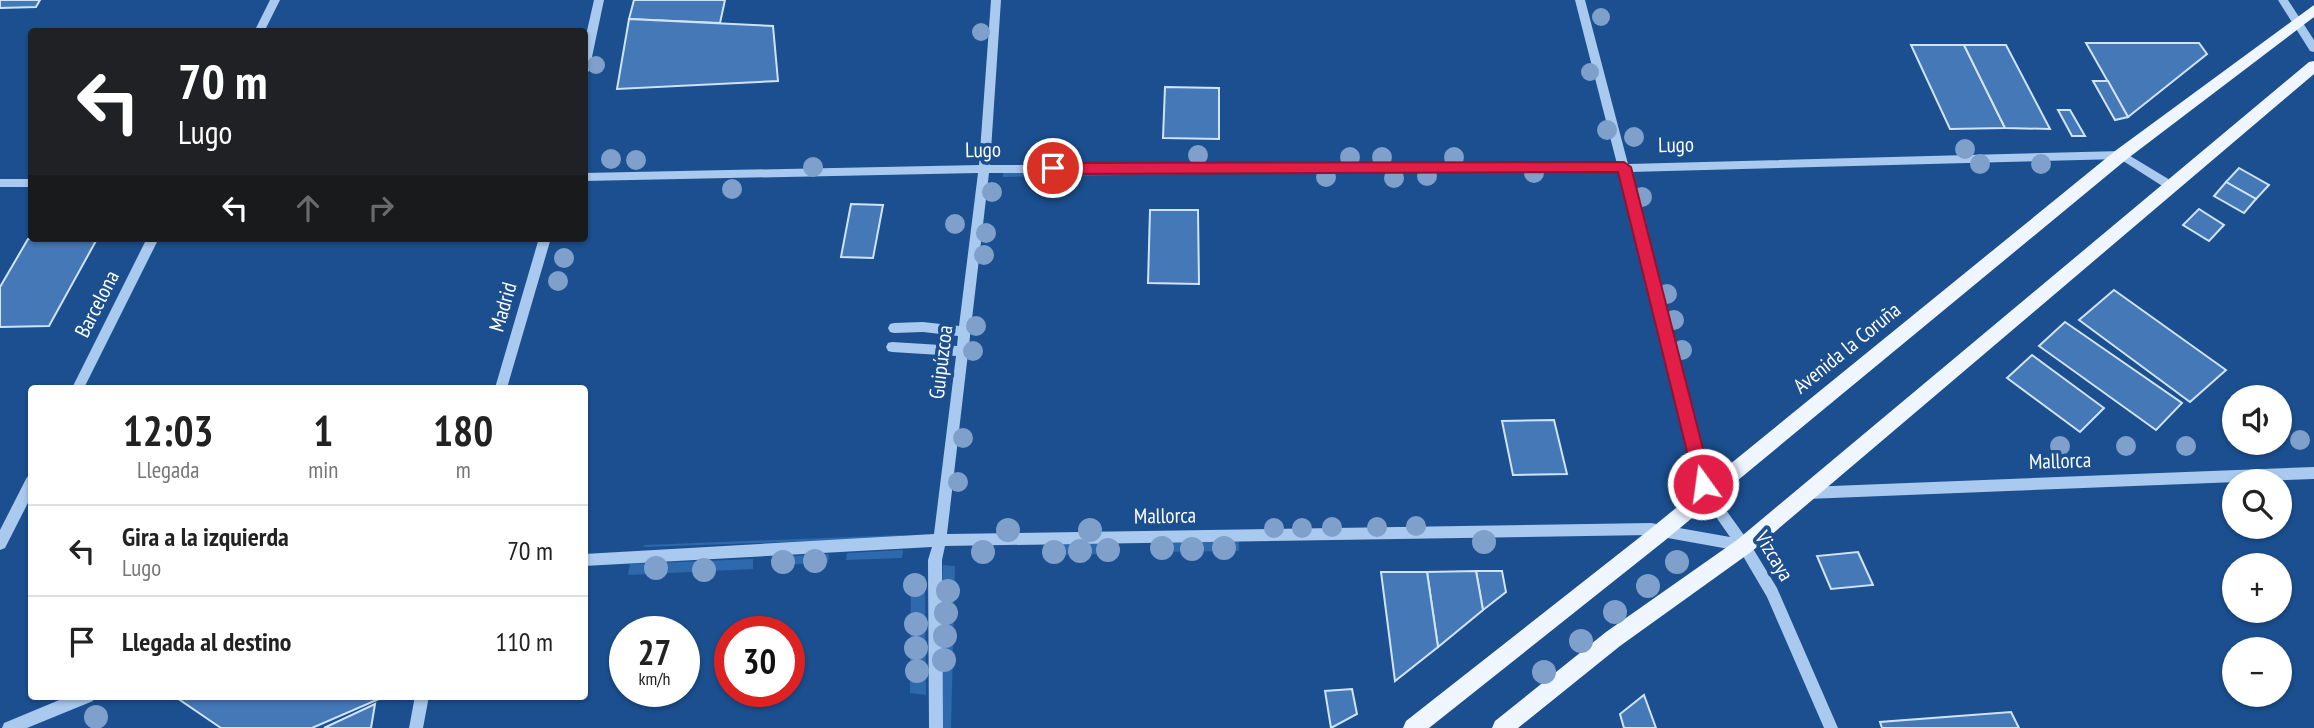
<!DOCTYPE html>
<html lang="es">
<head>
<meta charset="utf-8">
<style>
  body { margin:0; font-family:"PT Sans Narrow",sans-serif; background:#f6f6f6; color:#222; height:100vh; display:flex; flex-direction:column; font-size:26px; white-space:nowrap }
  * { box-sizing:border-box; margin:0 }
  p { font-size:23px; color:#767676 }
  .icon { flex:none; width:38px; height:38px; fill:none; stroke:currentColor; stroke-width:2; stroke-linecap:round; stroke-linejoin:round }
  .map { position:relative; flex:1; overflow:hidden }
  .side { position:absolute; left:28px; top:385px; width:560px; height:315px; display:flex; flex-direction:column; background:#fff; border-radius:7px; box-shadow:0 2px 5px #0004 }
  .side>* { flex:none }
  .banner { position:absolute; left:28px; top:28px; width:560px; height:214px; border-radius:7px; box-shadow:0 2px 5px #0004; background:#202124; color:#fff; overflow:hidden }
  .controls { position:absolute; left:2222px; top:385px; display:grid; gap:14px }
  .controls a { display:grid; place-items:center; width:70px; height:70px; border-radius:50%; background:#fff; box-shadow:0 2px 5px #0004; font-size:35px }
  .speed { position:absolute; left:609px; top:616px; display:flex; gap:14px; font-size:35px; font-weight:700; text-align:center }
  .speed>* { display:grid; place-content:center; width:91px; height:91px; border-radius:50%; background:#fff; box-shadow:0 2px 5px #0004; line-height:1 }
  .speed small { font-size:18px; font-weight:400 }
  .speed .limit { border:10px solid #d22; background:#fff; color:#111 }
  .pin { position:absolute; display:grid; place-items:center; width:60px; height:60px; color:#fff; margin:-30px; border:4px solid #fff; border-radius:50%; box-shadow:0 2px 7px #0007 }
  .me { position:absolute; width:77px; margin:-38px; rotate:346deg; stroke-linejoin:round; filter:drop-shadow(0 0 5px #0008) }
  .turn { display:flex; align-items:center; gap:24px; height:147px; padding:0 35px; font-size:32px }
  .turn .icon { width:91px; height:91px; stroke-width:2.5 }
  .turn b { display:block; font-size:49px; line-height:60px }
  .lanes { display:flex; align-items:center; height:66px; padding:0 35px; background:#0003; justify-content:center; gap:35px; direction:ltr }
  .lanes .off { opacity:.35 }
  .eta { display:flex; justify-content:space-evenly; align-items:center; height:119px; text-align:center }
  .eta b { font-size:42px; font-weight:800; line-height:49px }
  ul { padding:0; list-style:none }
  li { display:flex; align-items:center; gap:21px; height:91px; padding:0 35px; border-top:2px solid #e0e0e0 }
  li div { flex:1 }
  li b { display:block; font-size:26px }
  li em { font-style:normal }
  .map>svg:first-child { display:block }
  .green { fill:#2e69ad }
  .building { fill:#4478b7; stroke:#cfe3fa; stroke-width:2 }
  .lines { fill:none; stroke-linecap:round; stroke-linejoin:round }
  .minor { fill:#a9c9ee; fill-rule:evenodd }
  .major { fill:#f0f6ff; fill-rule:evenodd }
  .tree { fill:#7ea0ca }
  .route { fill:#e11d48; stroke:#92132f; stroke-width:2 }
  .labels { text-anchor:middle; stroke-width:7; stroke-linejoin:round; paint-order:stroke }
  .street-label { font-size:21px; fill:#fff; stroke:#1b4f8f }
</style>
</head>
<body>
<div class="map">
<svg width="2314" height="728" viewBox="0 0 2314 728">
  <rect width="100%" height="100%" fill="#1b4f8f"/>
  <!-- green -->
  <g class="green">
    <path d="M1003,170h188v4l-188,3z"/>
    <path d="M901,535l1,3 -259,9 2,-2z"/>
    <path d="M1239,541v10l-88,1v-10z"/>
    <path d="M1045,544h71l1,10 -72,1z"/>
    <path d="M903,550l-1,8 -56,2 1,-7z"/>
    <path d="M829,554l-1,9 -56,2 1,-8z"/>
    <path d="M753,559v10l-125,6 2,-11z"/>
    <path d="M943,565l12,1 -4,162h-11z"/>
    <path d="M911,576h14l1,119 -16,-2z"/>
  </g>
  <!-- building -->
  <g class="building">
    <path d="M0,0h40l-4,7 -36,1z"/>
    <path d="M634,0h91l-5,23 -91,-4z"/>
    <path d="M629,19l144,7 5,55 -161,8z"/>
    <path d="M2086,43h113l8,11 -79,63z"/>
    <path d="M1911,45h53l41,83 -55,1z"/>
    <path d="M1964,45h42l44,84 -45,-1z"/>
    <path d="M2093,81h15l20,36 -13,3z"/>
    <path d="M1165,87l54,1v51l-56,-1z"/>
    <path d="M2058,110h12l15,26h-13z"/>
    <path d="M2239,168l30,17 -13,14 -30,-17z"/>
    <path d="M2226,182l30,17 -12,14 -30,-17z"/>
    <path d="M851,204l32,1 -10,53 -32,-1z"/>
    <path d="M2199,209l25,16 -15,16 -26,-16z"/>
    <path d="M1150,210h48l1,74 -51,-1z"/>
    <path d="M28,239h69l-48,87 -49,1v-40z"/>
    <path d="M2114,290l112,80 -36,32 -111,-82z"/>
    <path d="M2065,322l117,81 -26,27 -117,-84z"/>
    <path d="M2032,355l72,53 -24,24 -73,-54z"/>
    <path d="M1554,420l13,54 -54,1 -11,-54z"/>
    <path d="M1858,552l15,33 -42,4 -14,-33z"/>
    <path d="M1476,571h26l4,21 -23,18z"/>
    <path d="M1476,571l7,39 -45,37 -11,-75z"/>
    <path d="M1381,572h46l11,75 -43,34z"/>
    <path d="M1352,689l5,25 -26,14 -6,-37z"/>
    <path d="M1644,695l12,33h-32l-4,-14z"/>
    <path d="M180,696h200l-1,3 -67,29h-91l-44,-30z"/>
    <path d="M375,704l-4,24h-47z"/>
    <path d="M2011,712l8,16h-137l-2,-6z"/>
  </g>
  <g class="lines">
    <!-- minor -->
    <g class="minor">
      <path d="M270,0h10l-16,32h-10z"/>
      <path d="M594,0h10l-15,71 -5,4v-31z"/>
      <path d="M991,0h10l-11,165 627,-1 -42,-164h10l43,164 494,-13 53,32 2,3 -2,3h-8l-47,-30 -490,13 83,320 36,50 28,46 61,140h-14l-57,-131 -27,-46 -89,-16 -706,11 -3,14 1,168h-14l-1,-168 4,-13 -348,19v-12l350,-20 22,-178 -64,-4 -4,-1 -2,-4 2,-4 4,-1 65,4 1,-10 -35,-4 -29,1 -4,-1 -2,-4 2,-4 4,-1 29,-1 36,4 19,-153 -394,8v-8l395,-8zM1619,172l81,322 30,43 -79,-14 -704,11 42,-361z"/>
      <path d="M2278,0h10l26,40v12l-4,-1z"/>
      <rect x="0" y="179" width="32" height="8"/>
      <path d="M147,238h12l-75,150h-12z"/>
      <path d="M539,238h12l-44,150h-12z"/>
      <path d="M2314,467v12l-507,20 -5,-2 -2,-4 2,-4 5,-2z"/>
      <path d="M32,475v20l-27,53 -5,2v-20l27,-53z"/>
      <path d="M69,696h26l-2,5 -66,27h-25l2,-5z"/>
      <path d="M415,696h14l-6,32h-14z"/>
    </g>
    <!-- major -->
    <g class="major">
      <path d="M2314,5v12l-187,142 -464,383 -234,186h-26l3,-7 243,-191 466,-379z"/>
      <path d="M2314,61v13l-563,478 -131,94 -102,82h-26l3,-7 111,-89 131,-92 572,-478z"/>
    </g>
  </g>
  <!-- trees -->
  <g class="tree">
    <circle cx="1601" cy="17" r="9"/>
    <circle cx="981" cy="32" r="9"/>
    <circle cx="596" cy="65" r="9"/>
    <circle cx="1590" cy="72" r="9"/>
    <circle cx="1607" cy="130" r="10"/>
    <circle cx="1634" cy="137" r="10"/>
    <circle cx="1965" cy="149" r="10"/>
    <circle cx="1069" cy="155" r="10"/>
    <circle cx="1198" cy="155" r="10"/>
    <circle cx="1350" cy="157" r="10"/>
    <circle cx="1382" cy="157" r="10"/>
    <circle cx="1454" cy="157" r="10"/>
    <circle cx="611" cy="159" r="10"/>
    <circle cx="636" cy="160" r="10"/>
    <circle cx="1980" cy="164" r="10"/>
    <circle cx="2041" cy="164" r="10"/>
    <circle cx="813" cy="167" r="10"/>
    <circle cx="1534" cy="173" r="10"/>
    <circle cx="1427" cy="176" r="10"/>
    <circle cx="1326" cy="177" r="10"/>
    <circle cx="1394" cy="178" r="10"/>
    <circle cx="1049" cy="180" r="10"/>
    <circle cx="732" cy="189" r="10"/>
    <circle cx="992" cy="192" r="10"/>
    <circle cx="1642" cy="197" r="10"/>
    <circle cx="955" cy="224" r="10"/>
    <circle cx="986" cy="233" r="10"/>
    <circle cx="984" cy="255" r="10"/>
    <circle cx="564" cy="258" r="10"/>
    <circle cx="558" cy="281" r="10"/>
    <circle cx="1667" cy="294" r="10"/>
    <circle cx="1674" cy="320" r="10"/>
    <circle cx="976" cy="326" r="10"/>
    <circle cx="1682" cy="350" r="10"/>
    <circle cx="973" cy="351" r="10"/>
    <circle cx="963" cy="438" r="10"/>
    <circle cx="2300" cy="440" r="10"/>
    <circle cx="2060" cy="446" r="10"/>
    <circle cx="2126" cy="446" r="10"/>
    <circle cx="2186" cy="446" r="10"/>
    <circle cx="958" cy="482" r="10"/>
    <circle cx="1416" cy="526" r="10"/>
    <circle cx="1332" cy="527" r="10"/>
    <circle cx="1377" cy="527" r="10"/>
    <circle cx="1274" cy="528" r="10"/>
    <circle cx="1302" cy="528" r="10"/>
    <circle cx="1008" cy="530" r="12"/>
    <circle cx="1090" cy="530" r="12"/>
    <circle cx="1484" cy="542" r="12"/>
    <circle cx="1162" cy="548" r="12"/>
    <circle cx="1224" cy="548" r="12"/>
    <circle cx="1192" cy="549" r="12"/>
    <circle cx="1108" cy="550" r="12"/>
    <circle cx="1080" cy="551" r="12"/>
    <circle cx="983" cy="552" r="12"/>
    <circle cx="1054" cy="552" r="12"/>
    <circle cx="815" cy="561" r="12"/>
    <circle cx="783" cy="562" r="12"/>
    <circle cx="1677" cy="562" r="12"/>
    <circle cx="656" cy="568" r="12"/>
    <circle cx="704" cy="570" r="12"/>
    <circle cx="915" cy="585" r="12"/>
    <circle cx="1648" cy="586" r="12"/>
    <circle cx="948" cy="591" r="12"/>
    <circle cx="1615" cy="612" r="12"/>
    <circle cx="946" cy="613" r="12"/>
    <circle cx="916" cy="624" r="12"/>
    <circle cx="945" cy="636" r="12"/>
    <circle cx="1581" cy="641" r="12"/>
    <circle cx="916" cy="648" r="12"/>
    <circle cx="944" cy="660" r="12"/>
    <circle cx="917" cy="671" r="12"/>
    <circle cx="1544" cy="672" r="12"/>
    <circle cx="96" cy="717" r="12"/>
  </g>
  <!-- route -->
  <path class="route" d="M1624,162l7,5 81,317 -3,5 -6,2 -6,-2 -2,-5 -77,-312 -565,2 -7,-6 7,-5z"/>
  <g class="labels">
    <!-- street labels -->
    <g class="street-label">
      <text transform="translate(1676 145) rotate(-1)" y="7">Lugo</text>
      <text transform="translate(983 150) rotate(-1)" y="7">Lugo</text>
      <text transform="translate(97 304) rotate(-63)" y="7">Barcelona</text>
      <text transform="translate(503 307) rotate(-74)" y="7">Madrid</text>
      <text transform="translate(1847 348) rotate(-39)" y="7">Avenida la Coruña</text>
      <text transform="translate(941 362) rotate(-83)" y="7">Guipúzcoa</text>
      <text transform="translate(2060 461) rotate(-2)" y="7">Mallorca</text>
      <text transform="translate(1165 516) rotate(-1)" y="7">Mallorca</text>
      <text transform="translate(1774 556) rotate(59)" y="7">Vizcaya</text>
    </g>
  </g>
</svg>
<div class="controls">
<a><svg class="icon" aria-label="sound" viewBox="0 0 24 24"><path d="M4 9h4l5-4v14l-5-4H4zM17 9q2 3 0 6"/></svg></a>
<a><svg class="icon" aria-label="search" viewBox="0 0 24 24"><circle cx="10" cy="10" r="6"/><path d="M15 15l6 6"/></svg></a>
<a>+</a>
<a>−</a>
</div>
<div class="speed"><div>27<small>km/h</small></div><div class="limit">30</div></div>
<div class="pin" style="left:1053px;top:168px;background:#d93025"><svg class="icon" aria-label="arrive" viewBox="0 0 24 24"><path d="M6 21V4h12l-3 4 3 4H6"/></svg></div>
<svg class="me" style="left:1703px;top:484px" viewBox="-20 -20 40 40"><circle r="17" fill="#e11d48" stroke="#fff" stroke-width="3"/><path d="M0-11L8 9 0 5-8 9z" fill="#fff"/></svg>
<div class="banner">
<div class="turn"><svg class="icon" aria-label="left" viewBox="0 0 24 24"><path d="M17 20v-9H6M10 6l-5 5 5 5"/></svg><div><b>70 m</b>Lugo</div></div>
<div class="lanes"><svg class="icon" aria-label="left" viewBox="0 0 24 24"><path d="M17 20v-9H6M10 6l-5 5 5 5"/></svg><svg class="icon off" aria-label="ahead" viewBox="0 0 24 24"><path d="M12 20V5M6 11l6-6 6 6"/></svg><svg class="icon off" aria-label="right" viewBox="0 0 24 24"><path d="M7 20v-9h11M14 6l5 5-5 5"/></svg></div>
</div>
<section class="side">
<div class="eta">
<div><b>12:03</b><p>Llegada</p></div>
<div><b>1</b><p>min</p></div>
<div><b>180</b><p>m</p></div>
</div>
<ul>
<li><svg class="icon" aria-label="left" viewBox="0 0 24 24"><path d="M17 20v-9H6M10 6l-5 5 5 5"/></svg><div><b>Gira a la izquierda</b><p>Lugo</p></div><em>70 m</em></li>
<li><svg class="icon" aria-label="arrive" viewBox="0 0 24 24"><path d="M6 21V4h12l-3 4 3 4H6"/></svg><div><b>Llegada al destino</b></div><em>110 m</em></li>
</ul>
</section>
</div>
</body>
</html>
